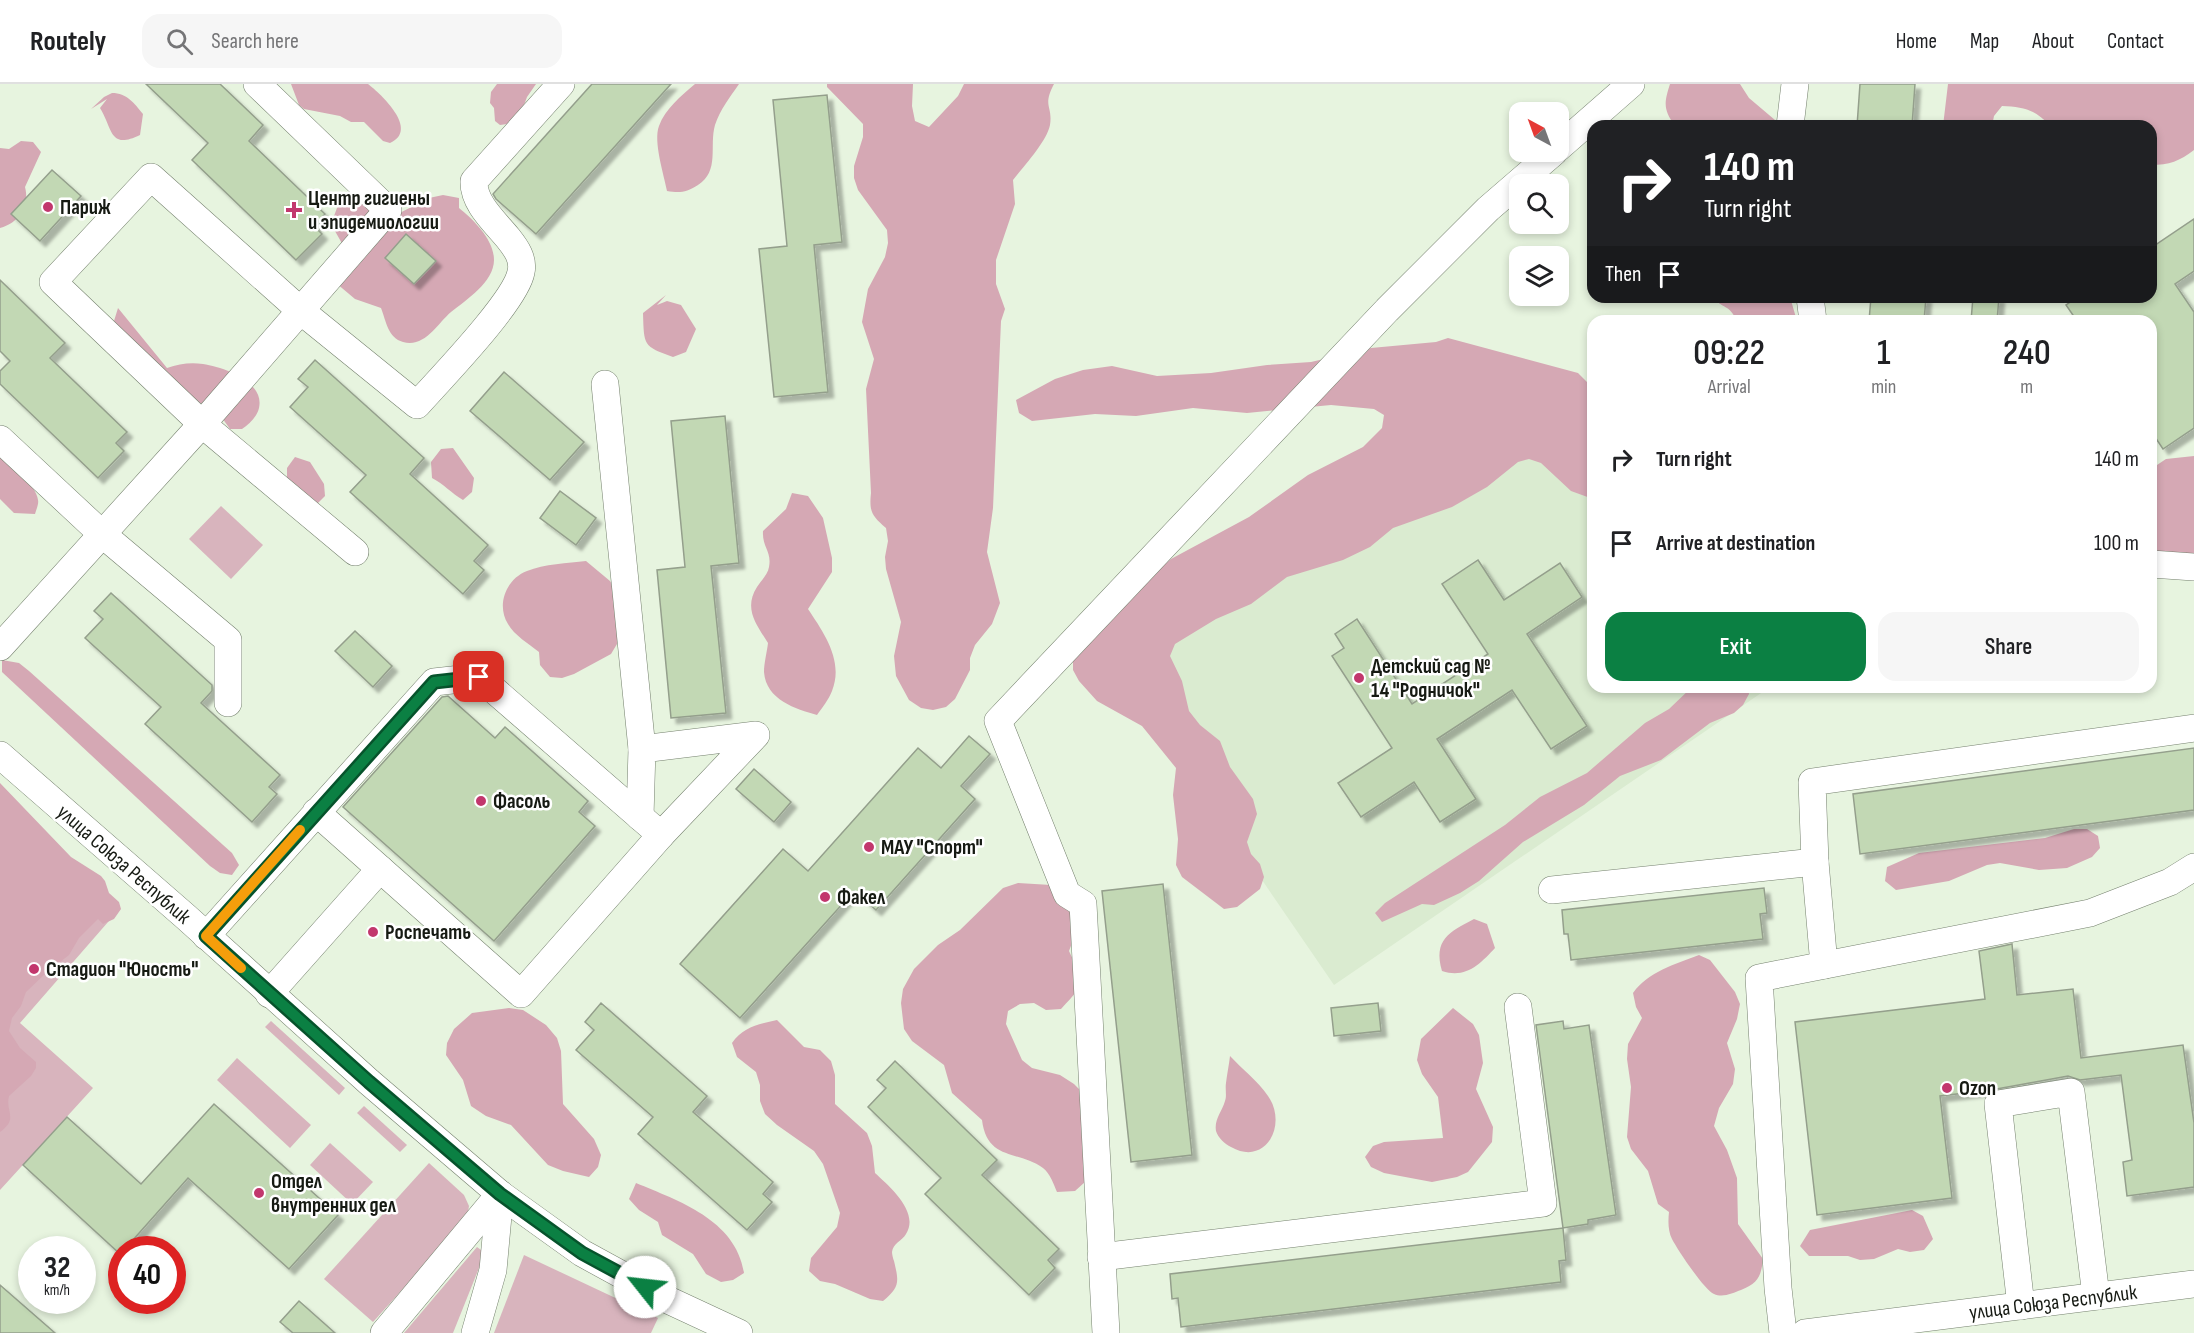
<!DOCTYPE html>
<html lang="en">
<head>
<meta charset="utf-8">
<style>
  body { margin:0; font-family:"Sofia Sans Condensed",sans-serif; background:#f6f6f6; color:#202124; height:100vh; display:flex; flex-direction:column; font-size:22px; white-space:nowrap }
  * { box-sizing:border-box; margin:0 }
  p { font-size:20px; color:#757577 }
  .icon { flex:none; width:33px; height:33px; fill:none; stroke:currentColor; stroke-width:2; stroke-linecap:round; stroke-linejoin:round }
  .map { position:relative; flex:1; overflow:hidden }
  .side { position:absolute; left:1587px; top:231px; width:570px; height:378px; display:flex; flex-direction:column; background:#fff; border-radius:18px; box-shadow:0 3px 9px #0003 }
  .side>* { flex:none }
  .top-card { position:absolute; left:1587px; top:36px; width:570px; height:183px; border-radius:18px; box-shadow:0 3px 9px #0003; background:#202124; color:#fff; overflow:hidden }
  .needle { width:39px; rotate:319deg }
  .fabs { position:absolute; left:1509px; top:18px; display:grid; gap:12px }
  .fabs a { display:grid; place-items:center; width:60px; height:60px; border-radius:12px; background:#fff; box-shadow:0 3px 9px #0003; font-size:30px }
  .speed { position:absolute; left:18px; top:1152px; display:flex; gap:12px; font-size:30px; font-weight:700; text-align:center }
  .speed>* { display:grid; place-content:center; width:78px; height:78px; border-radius:50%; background:#fff; box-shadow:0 3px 9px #0003; line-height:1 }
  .speed small { font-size:15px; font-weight:400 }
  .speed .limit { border:9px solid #d22; background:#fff; color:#111 }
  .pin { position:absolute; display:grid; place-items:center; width:51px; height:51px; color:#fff; margin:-26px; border-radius:12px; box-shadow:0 3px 9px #0006 }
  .me { position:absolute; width:66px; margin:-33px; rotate:299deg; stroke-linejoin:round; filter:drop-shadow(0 0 4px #0008) }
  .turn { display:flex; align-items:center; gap:21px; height:126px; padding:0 18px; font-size:27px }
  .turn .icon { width:78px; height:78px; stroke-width:2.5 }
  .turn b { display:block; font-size:42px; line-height:51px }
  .then { display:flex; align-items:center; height:57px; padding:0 18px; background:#0003; gap:12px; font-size:22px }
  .eta { display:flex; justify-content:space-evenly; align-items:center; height:102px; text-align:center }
  .eta b { font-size:36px; font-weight:600; line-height:42px }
  .button { display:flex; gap:12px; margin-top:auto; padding:12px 18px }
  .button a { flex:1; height:69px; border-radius:18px; background:#0b8043; color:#fff; font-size:24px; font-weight:600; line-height:69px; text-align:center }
  .button a+a { background:#f6f6f6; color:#202124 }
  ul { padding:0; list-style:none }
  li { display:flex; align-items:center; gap:18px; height:84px; padding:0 18px }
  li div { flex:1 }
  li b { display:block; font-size:22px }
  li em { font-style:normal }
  header { display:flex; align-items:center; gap:36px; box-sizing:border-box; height:84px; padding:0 30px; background:#fff; border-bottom:2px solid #e0e0e0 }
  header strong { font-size:28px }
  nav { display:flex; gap:33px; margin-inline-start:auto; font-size:21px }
  .search { width:420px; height:54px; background:#f6f6f6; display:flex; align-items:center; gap:15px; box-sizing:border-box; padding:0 21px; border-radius:18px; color:#757577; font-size:22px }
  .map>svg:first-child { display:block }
  .built { fill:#daebd0 }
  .green { fill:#d8b4bd }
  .forest { fill:#d5a8b4 }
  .building { fill:#c2d8b4; stroke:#949f8c; stroke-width:1.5; filter:url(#shadow) }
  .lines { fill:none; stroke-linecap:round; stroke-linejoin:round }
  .minor-casing { stroke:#75816e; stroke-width:28 }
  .minor { stroke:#fff; stroke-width:27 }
  .route-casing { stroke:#07532c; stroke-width:15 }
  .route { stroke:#0b8043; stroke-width:10 }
  .slow { stroke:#f59e0b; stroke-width:10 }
  .poi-dot { fill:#c2376d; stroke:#fff; stroke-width:2 }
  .labels { text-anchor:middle; stroke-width:5; stroke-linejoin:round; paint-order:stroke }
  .poi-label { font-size:21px; font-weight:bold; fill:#161a13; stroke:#fff; text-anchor:start }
  .street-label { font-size:21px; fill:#161a13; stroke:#fff }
</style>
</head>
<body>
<header>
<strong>Routely</strong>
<div class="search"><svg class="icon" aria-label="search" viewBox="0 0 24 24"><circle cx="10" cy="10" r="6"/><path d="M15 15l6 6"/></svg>Search here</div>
<nav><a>Home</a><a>Map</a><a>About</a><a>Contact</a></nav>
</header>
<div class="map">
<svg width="2194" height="1249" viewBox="0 0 2194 1249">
  <defs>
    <filter id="shadow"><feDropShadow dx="5.5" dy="5.5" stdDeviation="1.5" flood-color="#0004"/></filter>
  </defs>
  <rect width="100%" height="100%" fill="#e7f4df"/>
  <!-- built -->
  <path class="built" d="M1555,287l38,56v260h177l-436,298 -216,-315z"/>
  <!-- green -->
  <g class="green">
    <path d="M221,422l42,39 -32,34 -42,-40z"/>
    <path d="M0,728l115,102 -95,109 73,65 -93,102z"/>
    <path d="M271,937l74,67 -6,7 -74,-68z"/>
    <path d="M237,974l74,67 -21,23 -73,-68z"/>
    <path d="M364,1022l43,39 -7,7 -43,-39z"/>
    <path d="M330,1059l43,39 -21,22 -42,-39z"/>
    <path d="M429,1079l35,32 5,11 -2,12 -94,104 -49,-43z"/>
    <path d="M477,1163l8,6 -32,80h-49z"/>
    <path d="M524,1171l134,63 -7,15h-157z"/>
  </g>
  <!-- forest -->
  <g class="forest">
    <path d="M291,0h77c13,10 52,46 22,59l-7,-2 -19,-19h-13l-11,-6 -36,-7 -5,-4z"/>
    <path d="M497,0h39l-9,13 -7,19 -13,8 -7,1 -5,-4 -1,-13 -4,-5 1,-11z"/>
    <path d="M695,0h44c-9,13 -19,26 -24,41 -6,21 5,46 -17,60 -12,8 -19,8 -31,6 -3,-16 -14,-50 -8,-65 6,-17 22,-30 36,-42z"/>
    <path d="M827,0h86l-1,22 3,15 14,6 29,-31 6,-12h90c-12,23 -1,21 -4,41 -3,16 -26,41 -37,55l2,24 -19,56v24l9,25 -4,12 -8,187 -6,44 13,51 -8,21 -17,21 -5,13v12l-15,29 -9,8 -13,3 -12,-2 -12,-8 -13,-24 -2,-20 7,-34 -15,-53 -1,-12 3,-16 -2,-13c-14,-12 -17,-16 -15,-35l-5,-104 8,-30 -12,-37 6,-33 17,-32 3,-14 -1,-13 -29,-40 -4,-12v-12l9,-29v-13l-36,-37z"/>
    <path d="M1670,0h70l9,14 33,28h-107c-12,-17 -11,-23 -5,-42z"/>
    <path d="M1948,0h246v66c-14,11 -25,15 -43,15v-39h-101c-15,-17 -27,-19 -48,-20l-8,10 -2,10h-49z"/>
    <path d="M112,9c15,0 22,10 31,21l-3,21c-31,15 -27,-6 -40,-27l7,-9 -16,10 13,-12z"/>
    <path d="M21,57l12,1 8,10 -16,35c5,19 -6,36 -25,41v-80l9,1z"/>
    <path d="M351,109l35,27 43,-22 14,-3 16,3v10c15,12 35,32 35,52 0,22 -28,40 -43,52 -14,12 -26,36 -48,30 -15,-4 -17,-21 -22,-34l-26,-9 -19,-16 8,-36 -13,-23 6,-16z"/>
    <path d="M666,211l-9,10 10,-4 14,4 15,24 -10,23 -13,5c-30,-11 -29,-11 -30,-44z"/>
    <path d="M1712,213h78l7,24h-60c-8,-17 -14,-12 -25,-24z"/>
    <path d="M118,224l49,60c12,-4 23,-6 36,-4 20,3 62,17 56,44 -2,9 -10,16 -17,21h-12l-15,-21 -27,-9 -61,-58 -13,-20z"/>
    <path d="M1448,254l130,35 9,9 6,19v98l-22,-8 -30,-28 -12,-4 -11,3 -31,25 -35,20 -59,21 -23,19 -27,13 -56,17 -36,27 -35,15 -41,25 -5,12 12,25 7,30 11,14 20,16 10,26 23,32 4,15 -10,28 4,12 9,10 4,13 -4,12 -23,18 -13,2 -42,-32 -6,-12 2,-26 -5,-44 3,-27 -34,-42 -45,-25 -18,-20 -6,-11v-13l10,-23 88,-75 78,-42 59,-42 55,-28 19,-19 2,-13 -10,-6 -43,-4 -84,8 -54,-5 -57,8 -41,-2 -63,7 -13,-8 -3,-13 39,-21 28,-9 29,-4 45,10 54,-3 56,-8 44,-3 60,-14 65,-6z"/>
    <path d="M453,364l21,30 -2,14 -9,8c-12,-7 -19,-16 -31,-22l-1,-16 10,-13z"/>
    <path d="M0,372c11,8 37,30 38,44 1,4 -2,10 -3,14l-21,-1 -14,-14z"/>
    <path d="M2194,372v102l-43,2v-91l15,-10z"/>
    <path d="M295,373l15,5 14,22 1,12 -8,8 -30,-23v-13z"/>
    <path d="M792,409l16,3 15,22 9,40v14l-24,37c16,24 36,52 24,82 -3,8 -10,17 -15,24 -21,-6 -51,-15 -53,-43 0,-9 3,-20 4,-29 -11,-18 -25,-34 -11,-56 4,-6 11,-13 12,-20 3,-16 -7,-19 -6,-36l23,-22z"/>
    <path d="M586,477l24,20 8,12 2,46 -9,15 -37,20 -12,4 -12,-1 -10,-12 -1,-13c-10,-8 -25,-17 -31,-28 -12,-19 -2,-45 19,-53 17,-7 41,-8 59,-10z"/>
    <path d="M2,576l17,3 10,8 203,182 7,12 -7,10 -12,-2 -10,-7 -208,-194z"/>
    <path d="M1692,603h56l1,7 -6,11 -9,8 -24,10 -49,37 -41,16 -36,29 -61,37 -44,39 -19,12 -26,12 -12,-1 -40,18 -7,-9 10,-10 120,-78 35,-28 47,-24 58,-50 24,-14z"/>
    <path d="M0,699l71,74 30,19 4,5 4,12 10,9 2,7 -7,10 -11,5 -5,-5 -19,19 -10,17 -22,17 -21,20 -5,14 -9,12 -3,13 11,17 16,14v6l-5,8 -22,20c-4,16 10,22 -9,36z"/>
    <path d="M2074,745h13l11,7 2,12 -8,9 -25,11 -28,2 -39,-7 -13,2 -38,16 -53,9 -11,-9 2,-14 32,-14 126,-15z"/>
    <path d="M1018,799l33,2 31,32 -13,34c16,34 17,31 -8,58l-15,1 -12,-7 -14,1 -12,7 -2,13 16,36 10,8 28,7 14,9 9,9 2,89 -10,9 -18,1c-3,-7 -7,-19 -14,-24 -25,-18 -56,-7 -61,-48l-30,-27 -8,-28 -32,-24 -8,-12 -3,-26 2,-14 11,-20 24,-24 22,-15 43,-42z"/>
    <path d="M1474,835l13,5 8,24c-15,16 -29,31 -53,23 -9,-31 7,-39 32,-52z"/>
    <path d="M1699,871l11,5 25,32 5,12 -3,15 -10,24 8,26 -2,15 -14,24 -5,18 13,24 10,28 1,46 25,35c-2,18 -5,24 -22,31 -8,3 -18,8 -27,4 -9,-3 -37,-45 -42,-55 -4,-8 -4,-18 -3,-27l-11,-8 -10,-33 -17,-22 -4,-12 4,-50 -4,-28 1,-15 14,-26 -6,-11 -3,-14c16,-22 41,-28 66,-38z"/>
    <path d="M509,924l14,2 23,15 11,13 4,13 2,53 31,35 7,16 -3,12 -9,10 -26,-6 -15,-6 -37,-40 -25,-9 -15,-10 -8,-26 -17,-25 1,-12 7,-14 18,-16z"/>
    <path d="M1453,924l20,16 6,11 4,28 -7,26 17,38 -1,15 -24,30 -11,5 -25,5 -48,-9 -13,-6 -6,-10 8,-11 11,-4 59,-4 -5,-41 -16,-23 -5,-14 4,-21z"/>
    <path d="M777,936l27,27 16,3 11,11 4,14v29l32,29 5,13 3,27c14,13 45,39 31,61 -4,7 -13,9 -14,18 0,2 1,7 2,9 5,21 6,26 -11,40l-13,-2 -35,-15 -15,-3 -11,-10 2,-13 26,-31 3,-14 -17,-49 -9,-13 -37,-26 -12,-11 -5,-13v-16l-4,-13 -19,-15 -5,-14c11,-16 27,-19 45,-23z"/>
    <path d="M1230,972c12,13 28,25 38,40 20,28 -2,71 -37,51 -6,-3 -13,-9 -15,-16 -2,-12 6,-19 9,-30 2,-5 0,-12 1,-18 1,-9 3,-18 4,-27z"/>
    <path d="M636,1099c43,18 100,37 108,90l-11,7 -12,2 -15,-8 -13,-20 -31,-19 -4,-13 -19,-12 -10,-11z"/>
    <path d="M1912,1126l11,6 10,23 -9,11 -14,2 -12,-3 -24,10 -14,1 -12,-4h-39l-9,-10 10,-16z"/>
  </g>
  <!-- building -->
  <g class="building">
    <path d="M146,0h74l43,41 -14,16 76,73 -11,12 8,8 -26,26 -104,-100 16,-17z"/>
    <path d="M592,0h79l-135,150 -40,-35 -3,-5z"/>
    <path d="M1860,0h55l-3,42h-55z"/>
    <path d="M827,11l15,147 -28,3 14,147 -54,5 -15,-148 28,-3 -14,-146z"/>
    <path d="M52,86l29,26 -41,45 -29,-27z"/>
    <path d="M2194,135v52l-19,13 19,28v116l-31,21 -12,-18v-110h-74l-11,-16 12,-8h73v-49z"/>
    <path d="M406,150l30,27 -22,23 -29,-26z"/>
    <path d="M0,196l65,63 -15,15 77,74 -11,11 8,8 -26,27 -98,-94v-13l10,-10 -10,-10z"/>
    <path d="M1871,213h55l-2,24h-55z"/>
    <path d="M1973,213h26l-2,24h-26z"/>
    <path d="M315,276l109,98 -14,16 78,71 -14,16 10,9 -21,24 -113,-102 16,-17 -76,-68 18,-20 -10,-8z"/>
    <path d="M504,288l80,70 -34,38 -80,-69z"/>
    <path d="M725,332l14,147 -28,3 15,147 -55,5 -14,-148 28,-3 -14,-146z"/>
    <path d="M560,407l36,27 -20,27 -36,-27z"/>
    <path d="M1478,476l26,40 56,-37 22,34 -55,37 60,92 -36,23 -39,-59 -75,49 39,60 -36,23 -26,-40 -53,35 -23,-34 54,-35 -60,-92 12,-8 -9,-14 22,-15 55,85 76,-50 -46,-70z"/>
    <path d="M111,509l101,92v6l-11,12 79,72 -11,12 8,7 -25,28 -107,-98 16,-17 -76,-69 18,-19 -9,-8z"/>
    <path d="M355,547l37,35 -19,21 -38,-36z"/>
    <path d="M448,612l47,42 10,-11 83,74 -9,11 16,14 -101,115 -151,-134 99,-110z"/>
    <path d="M969,652l21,18 -29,32 14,13 -99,111 -22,-19 -114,127 -60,-54 103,-115 25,22 110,-123 23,20z"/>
    <path d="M2194,664v62l-334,44 -7,-60z"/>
    <path d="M754,685l37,33 -17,20 -38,-33z"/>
    <path d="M1163,800l29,271 -61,7 -29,-271z"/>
    <path d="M1764,804l3,25 -7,1 3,25 -192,21 -3,-26h-4l-2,-24z"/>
    <path d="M2012,860l5,51 56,-6 8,69 102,-13 11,78v64l-67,9 -4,-34 9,-2 -11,-85 -41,5 -12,-4 -77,14 -51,6 12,102 -135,17 -22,-193 190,-23 -6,-48z"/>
    <path d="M601,919l106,93 -14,16 80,70 -10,12 9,8 -25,28 -109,-96 15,-17 -77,-67 18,-20 -9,-8z"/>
    <path d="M1378,919l3,28 -47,5 -3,-28z"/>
    <path d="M1563,937l1,8 25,-4 27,190 -28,5v4l-25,4 -27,-203z"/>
    <path d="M895,977l102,99 -15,15 77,74 -11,11 7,8 -26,27 -104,-101 16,-16 -73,-71 18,-19 -9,-8z"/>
    <path d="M214,1020l124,111 -49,54 -101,-91 -64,72h-2l-2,4 -97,-89 44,-48 74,67z"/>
    <path d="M1563,1144l3,32 -7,1 2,21 -380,45 -3,-29 -6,1 -2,-25z"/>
    <path d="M0,1201l55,48h-55z"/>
    <path d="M299,1217l36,32h-42l-13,-11z"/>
  </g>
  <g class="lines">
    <defs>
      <g id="minor">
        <path d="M257,0l131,126 -186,214 153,128"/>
        <path d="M1790,42l5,-42"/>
        <path d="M1558,64l73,-64"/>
        <path d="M1810,213l3,24"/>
        <path d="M605,300l37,365"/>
        <path d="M0,355l102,95 126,106v63"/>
        <path d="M2151,480l43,3"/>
        <path d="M0,563l202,-223 -149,-142 98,-105 150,134 116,94c23,-26 99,-104 104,-133 3,-13 -5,-24 -13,-34 -13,-16 -35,-35 -34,-57l87,-97"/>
        <path d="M0,671l186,162 183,165 131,112 82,59 84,46 73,34"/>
        <path d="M640,733l2,-68 114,-14 -95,100"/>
        <path d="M1552,806l263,-28"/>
        <path d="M206,852l228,-254 45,-5 182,158 -140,159 -205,-182"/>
        <path d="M1824,881l-9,-103 -3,-80 382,-54"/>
        <path d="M269,910l111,-125"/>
        <path d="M1101,1173l442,-54 -25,-196"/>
        <path d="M2021,1222l-23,-202 73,-12 25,204"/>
        <path d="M384,1249l116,-139"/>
        <path d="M475,1249l18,-63 7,-76"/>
        <path d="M1106,1249l-23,-429 -16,-10 -69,-173 389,-411 101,-101 66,-57"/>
        <path d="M1783,1249l-5,-45 -19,-310 331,-65 80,-31 24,-15"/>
        <path d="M1805,1249l389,-49"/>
      </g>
    </defs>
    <!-- minor casing -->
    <use href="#minor" class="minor-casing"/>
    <!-- minor -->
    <use href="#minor" class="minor"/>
  </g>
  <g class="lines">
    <defs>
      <path id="route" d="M479,593l-45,5 -228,254 163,146 131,112 82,59 63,34"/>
    </defs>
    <!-- route casing -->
    <use href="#route" class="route-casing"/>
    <!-- route -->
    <use href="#route" class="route"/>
    <!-- slow -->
    <path class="slow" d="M241,884l-35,-32 94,-106"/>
  </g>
  <!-- markers -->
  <g class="poi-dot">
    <circle cx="48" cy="123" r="6"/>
    <path d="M291 117h6v6h6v6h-6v6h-6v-6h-6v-6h6z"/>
    <circle cx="1359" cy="594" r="6"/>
    <circle cx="481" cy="717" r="6"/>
    <circle cx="869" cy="763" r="6"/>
    <circle cx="825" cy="813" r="6"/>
    <circle cx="373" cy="848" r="6"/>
    <circle cx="34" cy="885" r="6"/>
    <circle cx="1947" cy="1004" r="6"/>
    <circle cx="259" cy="1109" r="6"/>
  </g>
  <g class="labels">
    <!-- poi labels -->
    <g class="poi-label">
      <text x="308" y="121">Центр гигиены<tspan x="308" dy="24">и эпидемиологии</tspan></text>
      <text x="60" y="130">Париж</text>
      <text x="1371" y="589">Детский сад №<tspan x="1371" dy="24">14 "Родничок"</tspan></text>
      <text x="493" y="724">Фасоль</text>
      <text x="881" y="770">МАУ "Спорт"</text>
      <text x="837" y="820">Факел</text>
      <text x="385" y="855">Роспечать</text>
      <text x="46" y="892">Стадион "Юность"</text>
      <text x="1959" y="1011">Ozon</text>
      <text x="271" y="1104">Отдел<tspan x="271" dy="24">внутренних дел</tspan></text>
    </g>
    <!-- street labels -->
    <g class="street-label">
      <text transform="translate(124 780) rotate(41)" y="7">улица Союза Республик</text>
      <text transform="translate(2053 1218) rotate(-7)" y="7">улица Союза Республик</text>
    </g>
  </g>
</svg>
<div class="fabs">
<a><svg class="needle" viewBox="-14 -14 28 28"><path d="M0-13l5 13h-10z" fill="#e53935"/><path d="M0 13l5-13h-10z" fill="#757577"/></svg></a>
<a><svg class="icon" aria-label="search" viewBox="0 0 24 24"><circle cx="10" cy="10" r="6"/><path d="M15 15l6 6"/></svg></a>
<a><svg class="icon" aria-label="layers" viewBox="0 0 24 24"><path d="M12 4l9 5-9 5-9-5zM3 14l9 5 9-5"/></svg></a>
</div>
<div class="speed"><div>32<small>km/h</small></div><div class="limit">40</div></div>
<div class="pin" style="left:479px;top:593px;background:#d93025"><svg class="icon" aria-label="arrive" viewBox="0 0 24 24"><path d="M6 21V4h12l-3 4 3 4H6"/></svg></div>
<svg class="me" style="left:645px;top:1203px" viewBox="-20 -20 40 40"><circle r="19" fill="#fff"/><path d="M0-13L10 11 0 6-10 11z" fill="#0b8043"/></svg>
<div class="top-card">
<div class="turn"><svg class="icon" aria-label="right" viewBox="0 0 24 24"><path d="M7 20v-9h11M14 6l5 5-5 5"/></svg><div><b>140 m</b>Turn right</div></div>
<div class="then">Then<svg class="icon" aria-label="arrive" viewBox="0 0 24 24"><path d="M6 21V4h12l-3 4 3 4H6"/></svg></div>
</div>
<section class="side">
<div class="eta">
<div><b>09:22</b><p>Arrival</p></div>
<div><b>1</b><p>min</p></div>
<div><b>240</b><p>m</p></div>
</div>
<ul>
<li><svg class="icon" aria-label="right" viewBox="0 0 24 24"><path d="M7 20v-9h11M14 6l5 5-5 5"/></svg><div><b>Turn right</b></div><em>140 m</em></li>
<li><svg class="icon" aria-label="arrive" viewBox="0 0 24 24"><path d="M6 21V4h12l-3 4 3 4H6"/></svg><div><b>Arrive at destination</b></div><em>100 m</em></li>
</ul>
<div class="button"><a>Exit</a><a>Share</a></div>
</section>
</div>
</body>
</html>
